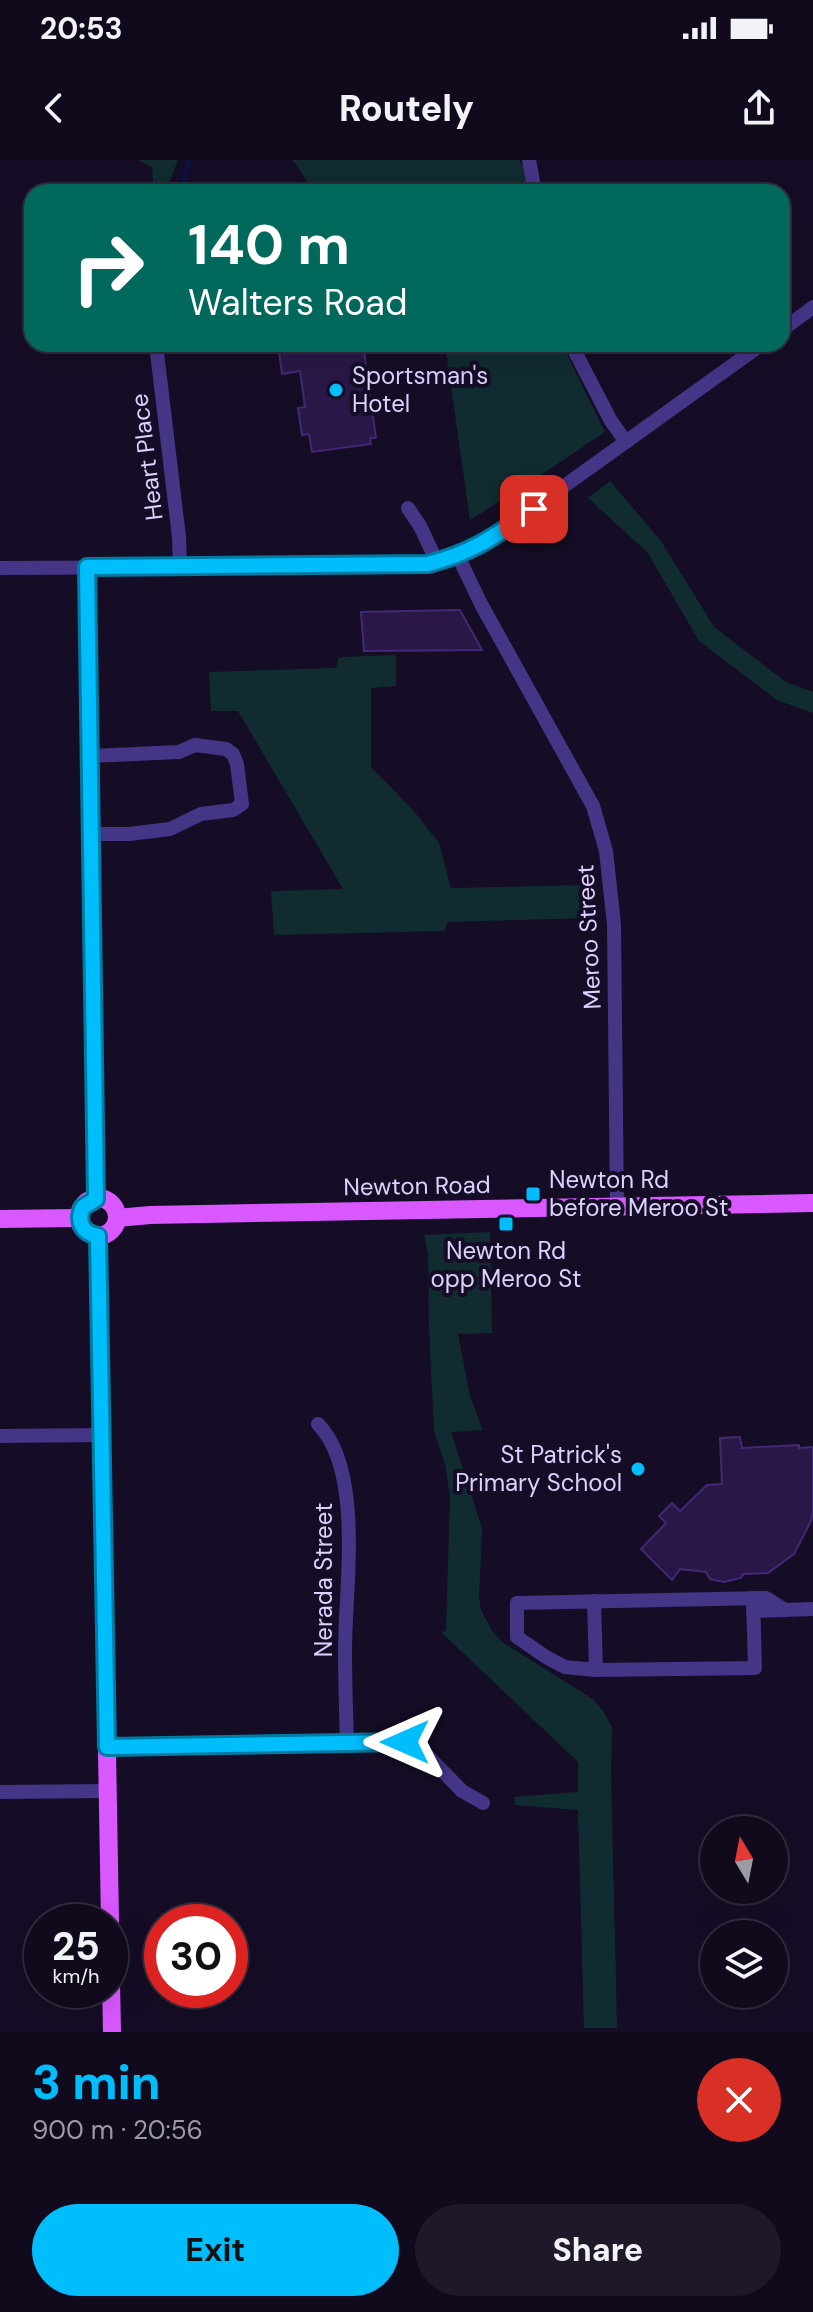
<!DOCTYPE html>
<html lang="en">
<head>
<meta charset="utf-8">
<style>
  body { margin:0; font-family:"DM Sans",sans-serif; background:#1e1829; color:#f1f3f6; height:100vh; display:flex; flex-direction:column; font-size:30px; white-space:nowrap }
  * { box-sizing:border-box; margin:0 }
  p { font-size:26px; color:#9c9aa3 }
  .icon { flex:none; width:44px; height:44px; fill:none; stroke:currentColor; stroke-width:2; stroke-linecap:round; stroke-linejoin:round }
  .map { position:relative; height:1872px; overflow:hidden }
  .side { display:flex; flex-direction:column; background:#100a1c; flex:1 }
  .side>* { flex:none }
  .banner { position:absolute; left:24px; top:24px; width:766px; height:168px; border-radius:24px; box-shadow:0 8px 32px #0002,0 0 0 2px #302b3b; background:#00695c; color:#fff; overflow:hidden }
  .needle { width:52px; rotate:350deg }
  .tools { position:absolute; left:700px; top:1656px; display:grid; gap:16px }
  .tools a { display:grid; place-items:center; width:88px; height:88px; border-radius:50%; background:#100a1c; box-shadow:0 8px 32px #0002,0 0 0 2px #302b3b; font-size:40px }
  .speed { position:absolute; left:24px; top:1744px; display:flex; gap:16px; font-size:40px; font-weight:700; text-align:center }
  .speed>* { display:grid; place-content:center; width:104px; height:104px; border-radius:50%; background:#100a1c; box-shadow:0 8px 32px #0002,0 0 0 2px #302b3b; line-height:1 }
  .speed small { font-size:20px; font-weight:400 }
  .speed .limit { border:12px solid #d22; background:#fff; color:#111 }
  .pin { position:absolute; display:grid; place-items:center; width:68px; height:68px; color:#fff; margin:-34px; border-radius:16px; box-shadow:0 4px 12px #0006 }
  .me { position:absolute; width:88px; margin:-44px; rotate:270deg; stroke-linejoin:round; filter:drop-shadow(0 0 6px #0008) }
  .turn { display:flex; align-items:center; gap:28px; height:168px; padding:0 32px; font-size:36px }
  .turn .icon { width:104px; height:104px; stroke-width:2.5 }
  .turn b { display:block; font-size:56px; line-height:68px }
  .round { display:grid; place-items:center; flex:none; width:84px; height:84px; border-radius:42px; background:#1e1829 }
  .summary { display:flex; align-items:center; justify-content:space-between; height:136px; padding:0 32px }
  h1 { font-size:48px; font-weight:800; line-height:60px; color:#00befc }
  .button { display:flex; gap:16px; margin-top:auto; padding:16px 32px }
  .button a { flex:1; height:92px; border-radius:48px; background:#00befc; color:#111; font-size:32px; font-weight:800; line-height:92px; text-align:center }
  .button a+a { background:#1e1829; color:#f1f3f6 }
  .status { display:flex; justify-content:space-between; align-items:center; height:56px; padding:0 40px; background:#100a1c; direction:ltr }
  .status svg { height:22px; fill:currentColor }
  header { display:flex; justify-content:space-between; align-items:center; height:104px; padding:0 32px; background:#100a1c; font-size:36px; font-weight:800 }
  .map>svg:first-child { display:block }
  .green { fill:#102c30 }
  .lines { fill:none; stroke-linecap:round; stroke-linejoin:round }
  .stream { stroke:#071445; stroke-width:4 }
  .building { fill:#291847; stroke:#432875; stroke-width:2 }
  .minor { stroke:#443587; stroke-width:14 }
  .major { stroke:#d958ff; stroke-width:18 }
  .route-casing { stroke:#007ca4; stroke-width:20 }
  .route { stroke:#00befc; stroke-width:14 }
  .poi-dot { fill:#00befc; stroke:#150d25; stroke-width:3 }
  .labels { text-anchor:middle; stroke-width:8; stroke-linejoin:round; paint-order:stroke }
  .poi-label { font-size:24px; fill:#ddd1ff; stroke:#150d25; text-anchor:start }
  .street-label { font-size:24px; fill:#ddd1ff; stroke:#150d25 }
</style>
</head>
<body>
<div class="status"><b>20:53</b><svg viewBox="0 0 49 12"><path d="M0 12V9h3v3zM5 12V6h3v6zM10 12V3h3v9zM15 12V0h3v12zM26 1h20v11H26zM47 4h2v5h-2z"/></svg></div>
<header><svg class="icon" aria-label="back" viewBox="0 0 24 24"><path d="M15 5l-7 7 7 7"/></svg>Routely<svg class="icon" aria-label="share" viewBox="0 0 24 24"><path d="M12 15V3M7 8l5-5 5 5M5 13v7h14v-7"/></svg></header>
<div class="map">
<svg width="813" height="1872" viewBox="0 0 813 1872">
  <rect width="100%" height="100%" fill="#150d25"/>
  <!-- green -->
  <g class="green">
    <path d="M138,0h40l-12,32h-12l-2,-25z"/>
    <path d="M293,0h226l7,11 3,21h-133l-1,-4 -31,4h-50z"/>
    <path d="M445,184h117l43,88 -79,53 -56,35z"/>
    <path d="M610,321l51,60 53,86 72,55 27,10v21l-36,-13 -78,-59 -51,-88 -60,-55z"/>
    <path d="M396,495v31l-25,2v79l42,43 26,33 12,45 138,-3 2,33 -143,4 -4,9 -170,4 -3,-44 72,-2 -105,-178h-27l-2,-39 127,-4 3,-11z"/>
    <path d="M490,1072l2,101 -34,1 12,62 13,34 -32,2 31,96 -3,70 2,12 11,21 10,11 92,58 10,12 8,16 -1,47 6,253h-33l-6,-218 -63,-5 -1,-8 64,-5v-30l-137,-130 5,-1 4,-134 -5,-33 -11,-33 -5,-104 -1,-73 -4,-19z"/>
  </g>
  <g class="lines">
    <!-- stream -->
    <path class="stream" d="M180,32l9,-32"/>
  </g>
  <!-- building -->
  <g class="building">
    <path d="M278,184h85l13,94h-6l1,6 -59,8 -3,-18 -7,1 -4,-27 7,-1 -5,-36 -18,3z"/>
    <path d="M456,450h4l22,40 -118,1 -3,-39z"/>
    <path d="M740,1277l2,11 57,-3v3l14,-1v66l-2,8 -17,33 -26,19 -25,1 -2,4 -17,4 -14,-3 -4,-7 -26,-3 -8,11 -31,-31 25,-26 -7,-7 13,-13 8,8 27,-26 15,-1 -2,-46z"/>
  </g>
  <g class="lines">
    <!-- minor -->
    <g class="minor">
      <path d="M529,0l6,32"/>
      <path d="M782,170l31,-23"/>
      <path d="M156,184l23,193 1,29"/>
      <path d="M571,184l40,77 15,21"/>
      <path d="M408,348l12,18 17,36"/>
      <path d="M458,396l23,48 112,202 13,45 8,73 3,283"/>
      <path d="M87,407l9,632"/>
      <path d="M0,408l374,-2c47,-1 68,-2 111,-23l277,-199"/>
      <path d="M90,596l89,-4 16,-7 31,4 7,5 4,10 5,40 -9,6 -32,4 -31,15 -41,5h-38"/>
      <path d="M318,1264c46,47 27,164 27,226 0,31 1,62 2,93"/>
      <path d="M0,1276l102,-1"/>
      <path d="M594,1441l2,69 159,-2 -2,-70"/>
      <path d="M753,1451l60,-2"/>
      <path d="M596,1510l-31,-3 -19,-10 -29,-20v-34l249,-5 19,12"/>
      <path d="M107,1587l298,-5 17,8 40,41 21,12"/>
      <path d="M0,1632l108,-1"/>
    </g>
    <!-- major -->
    <g class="major">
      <circle cx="98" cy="1057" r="19"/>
      <path d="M117,1058l33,-3 663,-12"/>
      <path d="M0,1059l79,-1"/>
      <path d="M98,1076l12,686"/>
      <path d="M110,1771l2,101"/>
    </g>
  </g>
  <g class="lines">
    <defs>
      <path id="route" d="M405,1582l-298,5 -9,-511c-16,-3 -22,-15 -15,-29l13,-8 -9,-632 341,-3c46,-12 67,-28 106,-55"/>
    </defs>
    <!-- route casing -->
    <use href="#route" class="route-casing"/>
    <!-- route -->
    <use href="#route" class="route"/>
  </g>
  <!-- markers -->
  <g class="poi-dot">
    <circle cx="336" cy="230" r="8"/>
    <rect x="525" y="1026" width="16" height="16" rx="4"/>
    <rect x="498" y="1056" width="16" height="16" rx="4"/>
    <circle cx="638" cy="1309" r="8"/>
  </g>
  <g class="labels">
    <!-- poi labels -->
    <g class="poi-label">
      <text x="352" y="224">Sportsman's<tspan x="352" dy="28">Hotel</tspan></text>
      <text x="549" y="1028">Newton Rd<tspan x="549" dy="28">before Meroo St</tspan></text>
      <text x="506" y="1099" text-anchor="middle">Newton Rd<tspan x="506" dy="28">opp Meroo St</tspan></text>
      <text x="622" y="1303" text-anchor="end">St Patrick's<tspan x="622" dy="28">Primary School</tspan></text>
    </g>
    <!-- street labels -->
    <g class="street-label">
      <text transform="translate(147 297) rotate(-97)" y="8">Heart Place</text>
      <text transform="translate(589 777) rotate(-93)" y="8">Meroo Street</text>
      <text transform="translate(417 1026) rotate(-1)" y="8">Newton Road</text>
      <text transform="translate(324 1420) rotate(-90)" y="8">Nerada Street</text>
    </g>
  </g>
</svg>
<div class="tools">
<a><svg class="needle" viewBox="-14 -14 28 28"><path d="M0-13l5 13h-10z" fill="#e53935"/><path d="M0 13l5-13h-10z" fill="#9c9aa3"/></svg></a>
<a><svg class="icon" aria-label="layers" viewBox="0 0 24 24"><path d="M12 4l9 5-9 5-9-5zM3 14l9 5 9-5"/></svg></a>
</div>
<div class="speed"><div>25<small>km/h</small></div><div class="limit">30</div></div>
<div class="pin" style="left:534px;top:349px;background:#d93025"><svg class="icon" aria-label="arrive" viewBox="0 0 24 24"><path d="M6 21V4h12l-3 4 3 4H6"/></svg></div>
<svg class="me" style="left:405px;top:1582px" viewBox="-20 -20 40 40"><path d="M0-17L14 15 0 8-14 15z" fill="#00befc" stroke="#fff" stroke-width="4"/></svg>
<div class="banner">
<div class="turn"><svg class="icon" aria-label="right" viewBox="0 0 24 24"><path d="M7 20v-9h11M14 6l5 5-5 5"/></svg><div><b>140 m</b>Walters Road</div></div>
</div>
</div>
<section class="side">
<div class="summary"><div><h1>3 min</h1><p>900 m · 20:56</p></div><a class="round" style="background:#d93025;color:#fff"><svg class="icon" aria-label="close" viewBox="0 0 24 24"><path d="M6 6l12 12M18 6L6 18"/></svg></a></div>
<div class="button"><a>Exit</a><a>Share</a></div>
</section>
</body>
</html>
